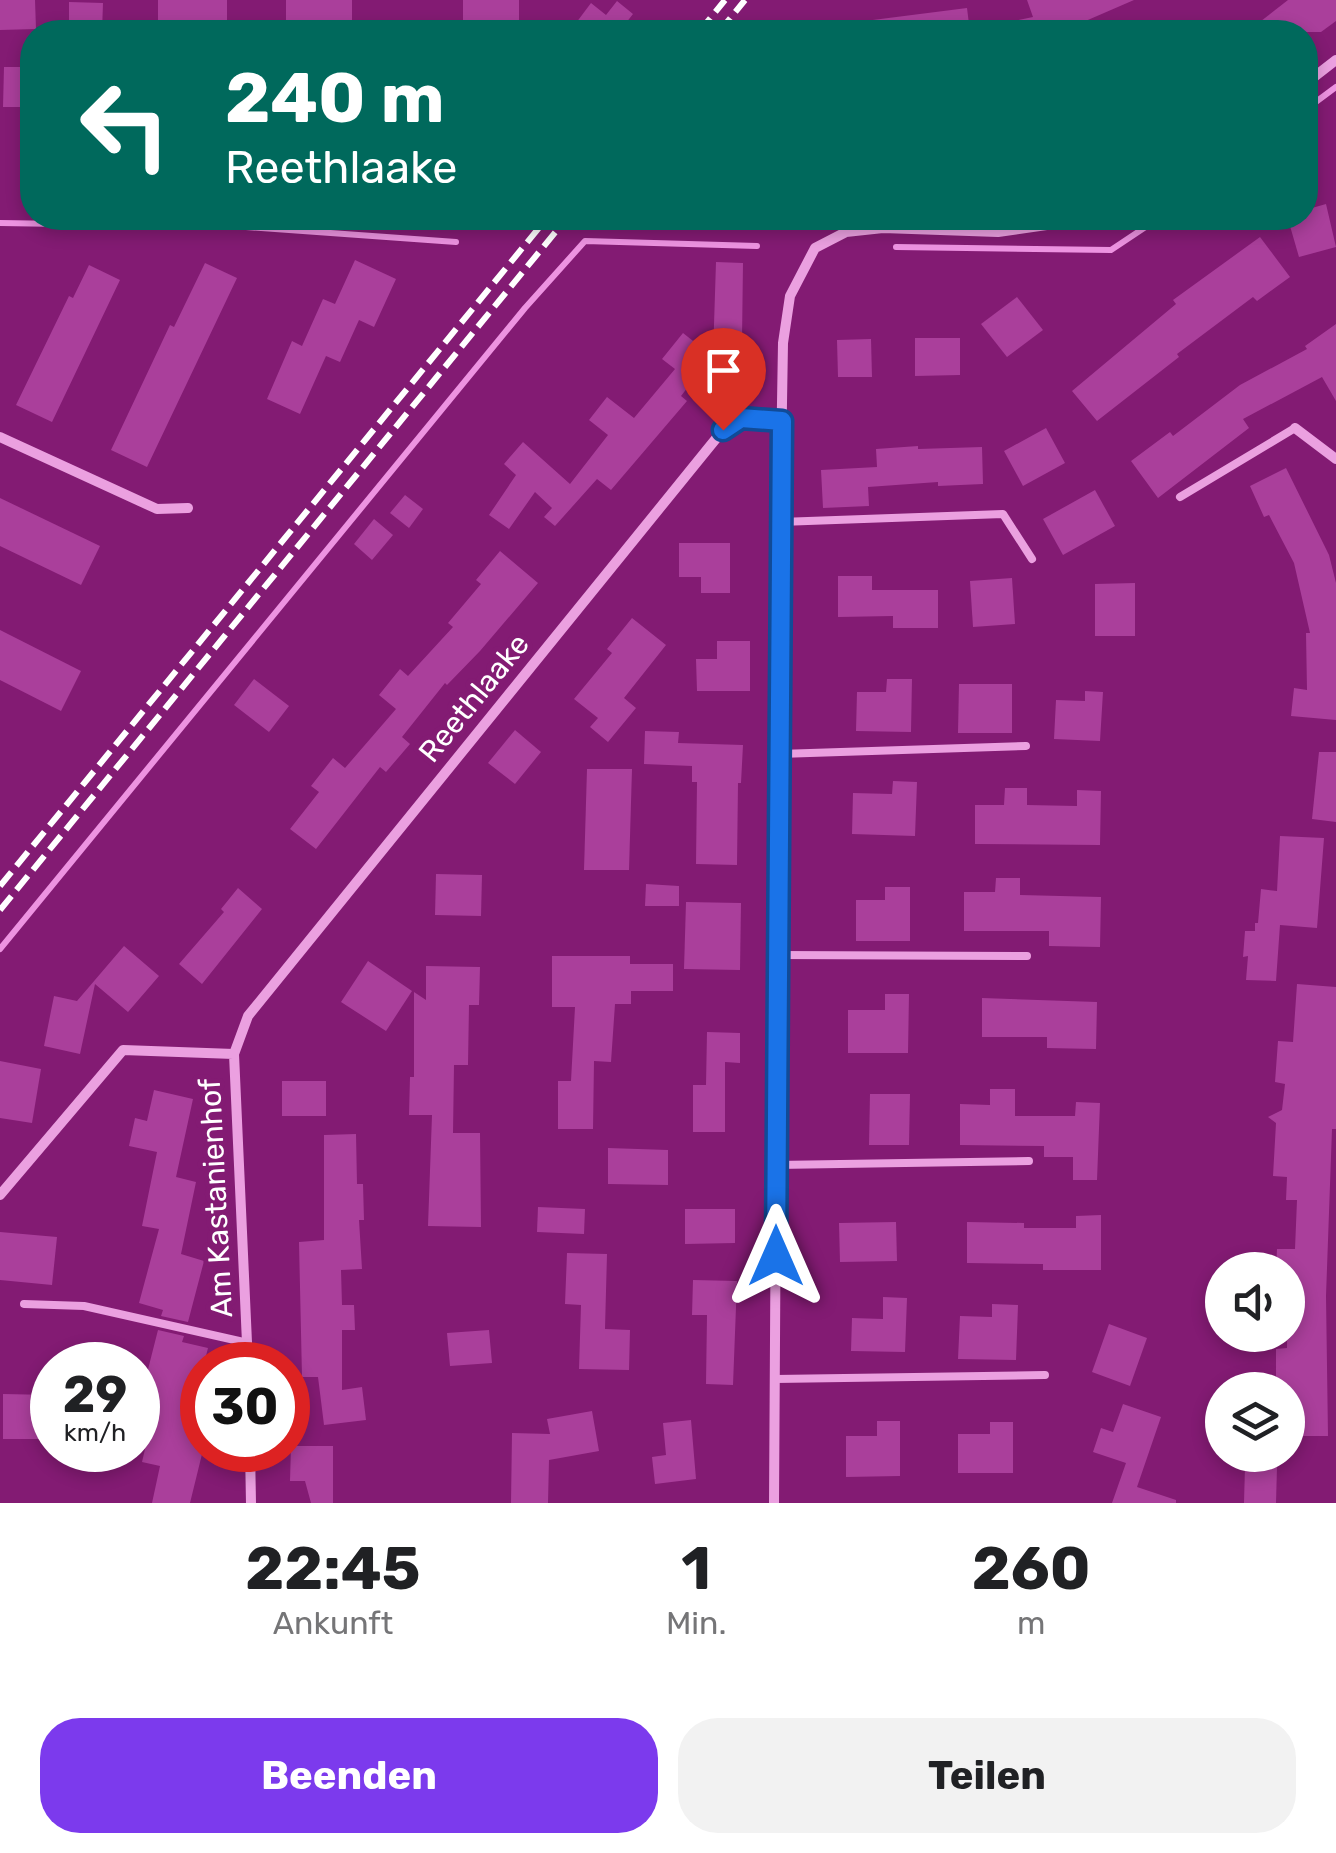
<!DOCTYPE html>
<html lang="de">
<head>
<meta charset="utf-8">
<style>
  body { margin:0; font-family:Rubik,sans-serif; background:#f2f2f2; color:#202124; height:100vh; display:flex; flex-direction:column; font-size:38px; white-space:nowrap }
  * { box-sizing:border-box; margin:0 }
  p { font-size:32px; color:#757577 }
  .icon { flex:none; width:55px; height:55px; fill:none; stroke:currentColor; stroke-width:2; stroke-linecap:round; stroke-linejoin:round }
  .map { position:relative; height:1503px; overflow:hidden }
  .side { display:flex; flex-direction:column; background:#fff; flex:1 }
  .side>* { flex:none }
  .banner { position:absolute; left:20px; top:20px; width:1298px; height:210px; border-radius:40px; box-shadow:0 5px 15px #0003; background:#00695c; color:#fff; overflow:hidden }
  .fabs { position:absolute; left:1205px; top:1252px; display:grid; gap:20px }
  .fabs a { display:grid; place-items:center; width:100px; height:100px; border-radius:50%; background:#fff; box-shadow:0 5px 15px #0003; font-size:50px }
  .speed { position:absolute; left:30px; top:1342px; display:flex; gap:20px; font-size:50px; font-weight:700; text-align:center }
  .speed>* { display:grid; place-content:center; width:130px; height:130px; border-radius:50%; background:#fff; box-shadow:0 5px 15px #0003; line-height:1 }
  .speed small { font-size:25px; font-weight:400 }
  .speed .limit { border:15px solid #d22; background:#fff; color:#111 }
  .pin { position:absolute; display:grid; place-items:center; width:85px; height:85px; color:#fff; margin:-102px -42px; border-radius:50% 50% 50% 0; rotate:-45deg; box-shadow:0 0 10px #0007 }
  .pin .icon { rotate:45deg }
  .me { position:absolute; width:110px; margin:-55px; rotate:0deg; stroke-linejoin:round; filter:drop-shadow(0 0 8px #0008) }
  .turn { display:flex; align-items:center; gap:35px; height:210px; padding:0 40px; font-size:45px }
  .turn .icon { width:130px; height:130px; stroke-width:2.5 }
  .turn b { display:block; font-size:70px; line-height:85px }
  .eta { display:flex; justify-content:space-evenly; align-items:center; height:170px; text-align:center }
  .eta b { font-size:60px; font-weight:700; line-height:70px }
  .action { display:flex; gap:20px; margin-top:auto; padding:20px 40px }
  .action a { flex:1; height:115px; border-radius:40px; background:#7c3aed; color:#fff; font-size:40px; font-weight:700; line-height:115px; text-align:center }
  .action a+a { background:#f2f2f2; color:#202124 }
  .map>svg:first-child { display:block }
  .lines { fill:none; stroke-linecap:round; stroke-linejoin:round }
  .stream { stroke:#ed93e1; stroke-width:6 }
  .building { fill:#aa3f9b }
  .lane { stroke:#eba0e0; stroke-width:8 }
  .street { stroke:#eba0e0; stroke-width:10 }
  .rail { stroke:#fff; stroke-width:6; stroke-dasharray:18 8; stroke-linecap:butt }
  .route-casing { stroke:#114b97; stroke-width:25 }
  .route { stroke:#1a73e8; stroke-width:18 }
  .labels { text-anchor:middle; stroke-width:10; stroke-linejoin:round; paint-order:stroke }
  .street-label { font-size:30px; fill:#fff; stroke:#831b73 }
</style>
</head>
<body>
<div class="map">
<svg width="1336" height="1503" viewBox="0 0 1336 1503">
  <rect width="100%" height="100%" fill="#831b73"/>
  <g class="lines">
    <!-- stream -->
    <g class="stream">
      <path d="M1305,110l31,-23"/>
      <path d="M0,223l246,4 210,15"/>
      <path d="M896,247l215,3 48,-32"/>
      <path d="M0,949l525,-641 60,-67 172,5"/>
    </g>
  </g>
  <!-- building -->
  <g class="building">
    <path d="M0,0h35l1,29 -36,1z"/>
    <rect x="158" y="0" width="69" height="22"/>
    <path d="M286,0h66v27l-66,1z"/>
    <rect x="463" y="0" width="56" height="32"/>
    <path d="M1027,0h107l-60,26 2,6h-77l-1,-8 35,-7z"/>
    <path d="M1288,0h48v21l-15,11h-74z"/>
    <path d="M617,1l16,13 -11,14 5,4h-40l-11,-9 15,-20 15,12z"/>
    <path d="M69,2l34,1 -1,29h-33z"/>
    <path d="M967,8l3,24h-112l-1,-10z"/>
    <path d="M4,67h28v40h-29z"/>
    <path d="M1326,204l10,43 -37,10 -9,-31 8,-2 -1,-6h8v-8z"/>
    <path d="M1260,237l30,40 -33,24 -4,-4 -76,57 2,3 -82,64 -25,-30 104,-87 -3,-4z"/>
    <path d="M355,260l41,19 -22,48 -15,-7 -19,42 -14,-6 -26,58 -33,-15 25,-58 10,5 21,-47 12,5z"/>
    <path d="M716,262l27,1 -1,77h-17l-12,16z"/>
    <path d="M205,263l32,15 -90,189 -36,-17 59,-125 4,2z"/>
    <path d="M89,265l31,15 -68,142 -36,-17 53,-109 4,2z"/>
    <path d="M1017,297l26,33 -36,27 -26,-33z"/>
    <path d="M1336,324v77l-14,-24 -79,42 6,9 -91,70 -27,-37 39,-29 3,4 67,-51 67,-36 -2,-3z"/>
    <path d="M683,333l29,23 -31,40 6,5 -76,89 -14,-11 -42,47 -11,-9 8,-9 -17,-16 -26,37 -20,-14 27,-40 -12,-11 19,-22 47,42 38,-49 -19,-15 18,-23 27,21 41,-49 -13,-10z"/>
    <path d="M915,338h45v37l-45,1z"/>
    <path d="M871,339l1,38h-34l-1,-37z"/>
    <path d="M1046,428l19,35 -42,23 -19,-35z"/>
    <path d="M918,446v3l64,-2 1,37 -45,2v-4l-70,5 1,19 -46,2 -2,-38 56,-3 -1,-18z"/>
    <path d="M1286,468l43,87 7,28v137l-45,-4 3,-28 13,2 -1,-57h4l-16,-70 -25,-48 -5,2 -14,-31z"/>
    <path d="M1095,490l20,36 -52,29 -20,-36z"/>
    <path d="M405,495l18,14 -14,19 -19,-15z"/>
    <path d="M0,498l100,48 -19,39 -81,-39z"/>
    <path d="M374,519l19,16 -21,25 -18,-16z"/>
    <path d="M679,543h51v50h-29v-16h-22z"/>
    <path d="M500,551l38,32 -58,68 -33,34 -2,-2 -43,54 8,7 -24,28 -6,-5 -64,82 -26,-20 29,-37 -8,-6 22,-28 12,10 51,-59 -17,-14 21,-26 8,7 45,-49 -5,-4 33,-39 -5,-4z"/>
    <path d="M838,576h34v14h66v38h-45v-12l-55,1z"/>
    <path d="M1012,578l3,46 -42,3 -3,-46z"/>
    <path d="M1135,583v53h-40v-52z"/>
    <path d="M632,618l34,27 -42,53 12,10 -28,34 -18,-15 8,-9 -24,-19 38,-46 -5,-4z"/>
    <path d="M0,630l81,41 -20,40 -61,-31z"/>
    <path d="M717,641h33v50h-53l-1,-32h21z"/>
    <path d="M254,679l35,27 -20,26 -35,-27z"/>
    <path d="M887,679h25l-1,53 -55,-1 1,-39h29z"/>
    <path d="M959,684h53v49h-54z"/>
    <path d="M1085,691l18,1 -3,49 -46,-2 2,-39 29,1z"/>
    <path d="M515,730l26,22 -26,32 -27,-21z"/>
    <path d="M645,731l34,1 -1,11 65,2 -2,38h-3l-1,82 -41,-1 1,-82h-5v-16l-48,-2z"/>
    <path d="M1319,752h17v70l-24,-3z"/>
    <path d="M587,769h45l-3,101h-45z"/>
    <path d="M893,781l24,1 -2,54 -63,-2 1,-41 39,1z"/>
    <path d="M1005,788h22v17l50,1v-16l24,1 -1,54 -125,-1v-39h29z"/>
    <path d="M1280,836l44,2 -7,90 -37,-3 -4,56 -30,-1 2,-24 -5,1 2,-26h10v-8h3l3,-34 16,2z"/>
    <path d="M436,874l46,1 -1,41 -46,-1z"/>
    <path d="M996,878h24v17l81,2 -1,50 -51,-1v-15h-85v-39h31z"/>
    <path d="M646,884l33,2v20h-34z"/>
    <path d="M885,887h25v54h-54v-41h29z"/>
    <path d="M238,888l24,21 -60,75 -23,-20 45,-52 -3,-3z"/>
    <path d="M686,902l55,1 -1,67 -56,-1z"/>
    <path d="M124,946l35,30 -31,36 -33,-28 -15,70 -36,-8 10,-50 23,5z"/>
    <path d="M552,956h78v8h43v27h-42v13h-16l-4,58 -17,-1 -1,68h-35v-48h13l4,-74h-23z"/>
    <path d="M368,961l44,30 -26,40 -45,-29z"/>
    <path d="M426,966l54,1 -1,38h-10l-1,60h-14l-1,68h27l1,94 -53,-1 4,-111h-23l1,-38h4v-85l12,8z"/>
    <path d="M1297,984l39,3v142h-4l-6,167 2,140h-40v-52h-12v-35l11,-1 1,-71v-7h-12l1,-21h18l2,-49h-11l1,-23 -14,-1 3,-53 -8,-6 14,-7 3,-26 -10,-2 3,-41 15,1z"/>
    <path d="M885,994h24l-1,59h-60v-43h37z"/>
    <path d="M982,998l115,4 -1,47 -49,-1v-11h-65z"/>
    <path d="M707,1032l33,1v30l-15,-1v70h-32v-47h13z"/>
    <path d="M0,1061l41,8 -9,54 -32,-5z"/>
    <rect x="282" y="1081" width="44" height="35"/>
    <path d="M990,1089h25v27h60l1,-14 24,1 -3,77h-24v-23h-29v-11l-84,-1v-41l30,1z"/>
    <path d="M154,1090l39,9 -17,78 20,5 -15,72 23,7 -16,61 -27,-6 2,-6 -24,-7 20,-74 -17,-3 15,-74 -28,-6 6,-28 12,3z"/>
    <path d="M870,1094h40l-1,51h-40z"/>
    <path d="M356,1134l1,50h6l1,36h-5l3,49 -21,1 1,35h12l1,25h-13v60l20,-3 4,33 -42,5 -6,-48h-16l-3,-135 25,-2v-105z"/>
    <path d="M608,1148l60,2v35l-60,-1z"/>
    <path d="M538,1207l47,2 -1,25 -47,-2z"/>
    <path d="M685,1209h50v34l-50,1z"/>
    <path d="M1101,1215v55h-58v-6l-76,-1v-41l57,1v5h52v-12z"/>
    <path d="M896,1222l1,39 -57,1 -1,-39z"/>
    <path d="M0,1232l57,5 -5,48 -52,-5z"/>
    <path d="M567,1253l40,1 -2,75 25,1 -1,40 -50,-1 2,-64 -16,-1z"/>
    <path d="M693,1280l44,1 -4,104 -27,-1 1,-69h-15z"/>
    <path d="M883,1297l24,1 -2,54 -54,-1 1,-33 31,1z"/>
    <path d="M992,1304l26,1 -2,55 -58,-1 2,-43 32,1z"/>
    <path d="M1109,1324l38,14 -17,48 -38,-14z"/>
    <path d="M158,1330l26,6 -2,6 26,6 -17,67 11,3 1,32 -13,53h-38l8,-37 -18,-4 16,-69 -15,-4z"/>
    <path d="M489,1330l3,33 -42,3 -3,-33z"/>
    <path d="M3,1394l49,1v44h-49z"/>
    <path d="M1123,1404l38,13 -24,70 39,13v3h-64l14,-40 -33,-11 8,-24 12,4z"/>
    <path d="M592,1411l7,40 -50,9 -1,43h-37l1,-70 38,1 -3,-15z"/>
    <path d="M691,1420l5,59 -41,5 -3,-27 14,-2 -3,-32z"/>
    <path d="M877,1421h23v55l-54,1v-41h31z"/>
    <path d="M990,1422h23v51h-55v-39h32z"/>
    <path d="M291,1446h42v57h-22l-6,-22h-15z"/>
    <path d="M1245,1466l32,1 -1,36h-32z"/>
  </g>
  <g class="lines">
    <!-- lane -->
    <g class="lane">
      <path d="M1180,497l115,-69"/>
      <path d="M780,522l223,-8 29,45"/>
      <path d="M779,754l247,-8"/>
      <path d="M778,955l249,1"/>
      <path d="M776,1165l253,-4"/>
      <path d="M24,1304l60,2 164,37"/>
      <path d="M775,1379l270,-4"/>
    </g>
    <!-- street -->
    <g class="street">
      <path d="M1305,84l31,-24"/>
      <path d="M1295,428l41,31"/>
      <path d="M0,437l157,72 31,-1"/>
      <path d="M234,1054l14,-38 475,-586 18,-12 41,3"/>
      <path d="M0,1195l123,-145 111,4 14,311"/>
      <path d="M250,1450l1,53"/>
      <path d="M774,1503l6,-981 3,-179 7,-47 25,-48 31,-16 37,-4 115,4 97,-14"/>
    </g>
    <!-- rail -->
    <g class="rail">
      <path d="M699,32l26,-32"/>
      <path d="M719,32l26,-32"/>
      <path d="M0,886l547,-668"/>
      <path d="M0,910l567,-692"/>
    </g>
  </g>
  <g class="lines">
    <defs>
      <path id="route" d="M723,430l18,-12 41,3 -6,835"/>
    </defs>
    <!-- route casing -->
    <use href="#route" class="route-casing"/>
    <!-- route -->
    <use href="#route" class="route"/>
  </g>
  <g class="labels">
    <!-- street labels -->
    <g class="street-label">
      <text transform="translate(474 698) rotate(-51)" y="10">Reethlaake</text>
      <text transform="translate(216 1198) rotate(-93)" y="10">Am Kastanienhof</text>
    </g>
  </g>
</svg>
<div class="fabs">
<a><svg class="icon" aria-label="sound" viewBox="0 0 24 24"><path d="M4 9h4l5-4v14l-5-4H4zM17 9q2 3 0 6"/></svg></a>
<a><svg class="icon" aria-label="layers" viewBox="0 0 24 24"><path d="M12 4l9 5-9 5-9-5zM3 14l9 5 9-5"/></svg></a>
</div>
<div class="speed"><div>29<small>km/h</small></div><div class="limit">30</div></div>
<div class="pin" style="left:723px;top:430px;background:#d93025"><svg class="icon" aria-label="arrive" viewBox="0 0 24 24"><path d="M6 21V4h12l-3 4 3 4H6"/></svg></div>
<svg class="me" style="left:776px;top:1256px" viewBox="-20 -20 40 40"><path d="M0-17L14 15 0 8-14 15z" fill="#1a73e8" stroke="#fff" stroke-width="4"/></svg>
<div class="banner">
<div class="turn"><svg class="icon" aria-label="left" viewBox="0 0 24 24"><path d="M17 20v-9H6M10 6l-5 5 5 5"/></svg><div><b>240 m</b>Reethlaake</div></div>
</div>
</div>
<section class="side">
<div class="eta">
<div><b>22:45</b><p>Ankunft</p></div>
<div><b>1</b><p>Min.</p></div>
<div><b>260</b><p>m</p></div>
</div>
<div class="action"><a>Beenden</a><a>Teilen</a></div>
</section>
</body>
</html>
